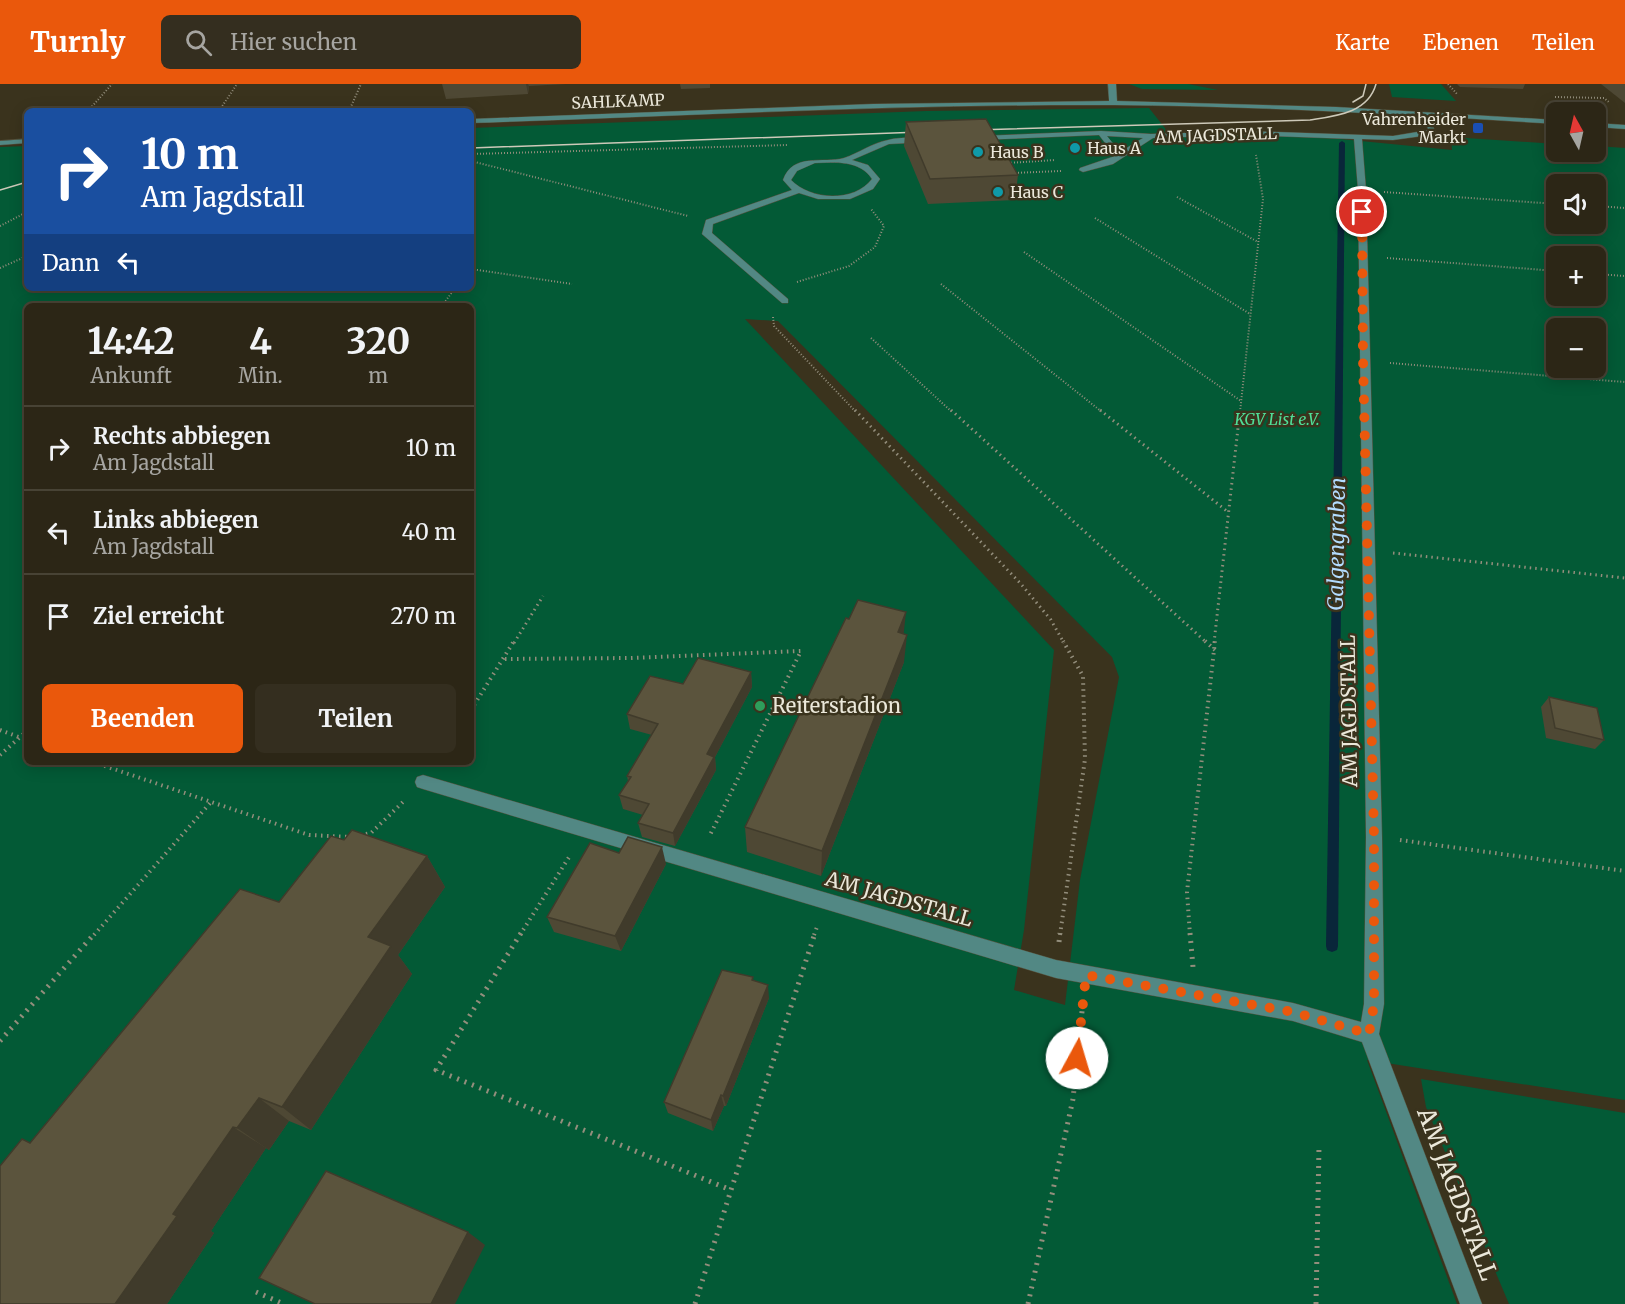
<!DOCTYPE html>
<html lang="de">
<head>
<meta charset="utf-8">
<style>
  body { margin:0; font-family:Merriweather,serif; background:#342e1f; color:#f1f3f6; height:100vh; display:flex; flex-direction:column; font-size:22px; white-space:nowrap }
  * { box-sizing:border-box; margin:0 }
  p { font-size:20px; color:#a6a5a1 }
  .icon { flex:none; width:33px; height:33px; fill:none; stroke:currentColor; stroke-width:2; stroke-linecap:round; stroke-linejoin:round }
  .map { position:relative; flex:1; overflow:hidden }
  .sheet { position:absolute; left:24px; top:219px; width:450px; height:462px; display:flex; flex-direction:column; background:#2c2616; border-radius:9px; box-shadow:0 3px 15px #0003,0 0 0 2px #484335 }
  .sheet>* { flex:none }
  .hud { position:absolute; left:24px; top:24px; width:450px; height:183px; border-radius:9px; box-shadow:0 3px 15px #0003,0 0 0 2px #484335; background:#1a4fa0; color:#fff; overflow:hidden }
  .needle { width:39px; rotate:352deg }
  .buttons { position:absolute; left:1546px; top:18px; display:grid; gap:12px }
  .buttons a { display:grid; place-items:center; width:60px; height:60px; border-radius:9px; background:#2c2616; box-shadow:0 3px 15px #0003,0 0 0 2px #484335; font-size:30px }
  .pin { position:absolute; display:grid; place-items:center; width:51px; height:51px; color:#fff; margin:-26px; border:3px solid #fff; border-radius:50%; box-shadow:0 2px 6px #0007 }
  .me { position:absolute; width:66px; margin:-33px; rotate:6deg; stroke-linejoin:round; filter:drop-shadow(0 0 4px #0008) }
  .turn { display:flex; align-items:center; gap:21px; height:126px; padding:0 18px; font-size:27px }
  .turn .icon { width:78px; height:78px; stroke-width:2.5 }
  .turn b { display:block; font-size:42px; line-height:51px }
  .then { display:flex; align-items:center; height:57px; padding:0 18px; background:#0003; gap:12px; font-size:22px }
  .eta { display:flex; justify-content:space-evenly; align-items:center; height:102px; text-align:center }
  .eta b { font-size:36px; font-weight:700; line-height:42px }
  .action { display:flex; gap:12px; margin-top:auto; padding:12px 18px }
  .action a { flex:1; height:69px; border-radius:9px; background:#ea580c; color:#fff; font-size:24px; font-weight:700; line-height:69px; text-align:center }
  .action a+a { background:#342e1f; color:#f1f3f6 }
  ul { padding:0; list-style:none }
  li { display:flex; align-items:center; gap:18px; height:84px; padding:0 18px; border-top:2px solid #484335 }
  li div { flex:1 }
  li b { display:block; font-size:22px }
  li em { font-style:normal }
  header { display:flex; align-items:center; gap:36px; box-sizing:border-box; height:84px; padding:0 30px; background:#ea580c; color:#fff }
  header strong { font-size:28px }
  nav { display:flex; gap:33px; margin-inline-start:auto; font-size:21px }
  .search { width:420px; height:54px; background:#342e1f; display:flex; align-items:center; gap:15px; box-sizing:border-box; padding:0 21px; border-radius:9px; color:#a6a5a1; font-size:22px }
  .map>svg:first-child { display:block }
  .green { fill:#035a36; fill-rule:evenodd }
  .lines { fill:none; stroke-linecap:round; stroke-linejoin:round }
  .stream { fill:#09263a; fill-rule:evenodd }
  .minor-casing { stroke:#56503b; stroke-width:1 }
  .path-far3 { stroke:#938e7c; stroke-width:2; stroke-dasharray:1 2; stroke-linecap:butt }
  .path-far2 { stroke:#938e7c; stroke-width:3; stroke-dasharray:1.5 4; stroke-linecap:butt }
  .path-far1 { stroke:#938e7c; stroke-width:4; stroke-dasharray:1.5 4.5; stroke-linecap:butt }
  .path { stroke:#938e7c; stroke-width:5; stroke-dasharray:2 6; stroke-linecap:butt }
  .minor { fill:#528884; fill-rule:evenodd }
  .tram { stroke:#cdc9b9; stroke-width:1.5 }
  .wall { fill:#4e4834 }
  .shaded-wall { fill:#403b2b }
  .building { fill:#5b543d; stroke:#403b2b; stroke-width:1.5 }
  .route { stroke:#ea580c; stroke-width:10; stroke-dasharray:0 18 }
  .transit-dot { fill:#1a4fb4; stroke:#3a331d; stroke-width:2 }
  .culture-dot { fill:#0f9aa8; stroke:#3a331d; stroke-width:2 }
  .leisure-dot { fill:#2e9e5b; stroke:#3a331d; stroke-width:2 }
  .labels { text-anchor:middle; stroke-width:5; stroke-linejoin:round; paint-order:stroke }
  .far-street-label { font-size:16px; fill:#ebe8da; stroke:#3a331d }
  .far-poi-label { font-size:16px; fill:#ebe8da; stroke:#3a331d; text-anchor:start }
  .far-park-label { font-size:16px; font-style:italic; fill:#4fde97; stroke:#3a331d }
  .poi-label { font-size:20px; fill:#ebe8da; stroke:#3a331d; text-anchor:start }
  .street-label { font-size:20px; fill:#ebe8da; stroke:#3a331d }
  .water-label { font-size:21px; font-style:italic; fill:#b3dcfe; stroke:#3a331d }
  .near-street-label { font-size:24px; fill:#ebe8da; stroke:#3a331d }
</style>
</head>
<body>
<header>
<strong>Turnly</strong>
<div class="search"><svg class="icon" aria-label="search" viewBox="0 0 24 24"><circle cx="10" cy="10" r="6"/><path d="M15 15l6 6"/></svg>Hier suchen</div>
<nav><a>Karte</a><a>Ebenen</a><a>Teilen</a></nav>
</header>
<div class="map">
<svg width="1625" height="1220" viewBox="0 0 1625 1220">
  <rect width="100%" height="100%" fill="#3a331d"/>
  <!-- green -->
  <g class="green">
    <path d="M1129,0h59l30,6 -76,-1z"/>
    <path d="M1389,0h52l15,17 -64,-4z"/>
    <path d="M1149,24l23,29 128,-2 152,15 -1,-13 106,7v8h39v-6l29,2v952l-258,-40 90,244h-1457v-1157l27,-1v142h444v-160l455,-17zM1557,100h39v40h-39zM1557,172h39v40h-39zM27,222h444v456h-444zM745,235l33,2 334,336 7,20 -39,203 -15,125 -51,-15 10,-60 30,-280zM1557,244h39v40h-39z"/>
    <path d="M1421,995l204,34v191h-116l-83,-197z"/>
  </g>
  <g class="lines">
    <!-- stream -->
    <path class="stream" d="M1342,57l3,2 -7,803 -1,4 -5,2 -5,-2 -1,-4 13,-803z"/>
    <defs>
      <g id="minor">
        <path d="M1108,0h8l1,17 219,6 221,13v4l-130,-8 10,18 -44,6 -31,-1 4,51 16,647 2,167 -5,30 103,270h-22l-98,-262 -69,-21 -237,-43 -633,-189 -6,-2 -2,-5 2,-5 6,-2 633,185 237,43 68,19 3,-18 2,-167 -8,-647 -4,-51 -108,-4 -93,3 -40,26 -30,8 -4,-2 1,-2 35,-12 -16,-21 -120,5 -4,-2 4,-2 122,-5 50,3 95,-3 147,5 36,-6 -10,-14c-101,-6 -203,-10 -305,-11 -214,-1 -429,11 -643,18v-4l402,-15 236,-3zM1107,52l36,2 -23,14z"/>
        <path d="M1596,39l29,2v4l-29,-2z"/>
        <path d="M925,54l4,2 -1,2 -39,2 -37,16 16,5 12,14 -7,10 -23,10h-32l-19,-6 -86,31 -1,9 76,66v4h-6l-80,-69 4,-14 86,-30 -9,-10c10,-28 40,-16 61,-22 15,-5 28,-15 44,-18 11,-3 25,-2 37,-2zM815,79c20,-1 45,-3 57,16 -18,24 -62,21 -81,1l6,-9z"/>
        <path d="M27,55v4l-27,2v-4z"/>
      </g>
    </defs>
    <!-- minor casing -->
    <use href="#minor" class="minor-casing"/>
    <!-- path-far3 -->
    <g class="path-far3">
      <path d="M1448,0l9,10"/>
      <path d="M1555,13l49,1 6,5"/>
      <path d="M88,27l24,-27"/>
      <path d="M219,27l18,-27"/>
      <path d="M349,27l12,-27"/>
      <path d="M471,70l317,-9"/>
      <path d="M471,77l217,55"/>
      <path d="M1008,79l47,-3"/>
      <path d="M1012,89l49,-2"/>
      <path d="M1384,108l173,12"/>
      <path d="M1177,113l81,45"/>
      <path d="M1596,122l29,2"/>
      <path d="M1095,134l155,96"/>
      <path d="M0,142l27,-14"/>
      <path d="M1024,168l217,149"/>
      <path d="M1387,174l170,13"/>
      <path d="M0,184l27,-12"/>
      <path d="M471,185l101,15"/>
      <path d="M1596,190l29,2"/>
      <path d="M797,198l52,-16 26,-19 9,-21 -13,-17"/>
      <path d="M941,200l161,128"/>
      <path d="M442,222l13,-18"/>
      <path d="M773,233l1,9 82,86"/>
      <path d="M871,254l81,74"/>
      <path d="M1390,279l235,19"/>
      <path d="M1240,328l23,-213 -7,-44"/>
    </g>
    <!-- path-far2 -->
    <g class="path-far2">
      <path d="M855,326l166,174 30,36 13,23"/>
      <path d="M951,326l256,233"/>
      <path d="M1100,326l128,102"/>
      <path d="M1393,469l232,25"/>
      <path d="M514,559l29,-47"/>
      <path d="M1214,559l26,-233"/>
    </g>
    <!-- path-far1 -->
    <g class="path-far1">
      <path d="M1205,557l10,9"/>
      <path d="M505,575l125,-1 171,-7 -92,186"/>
      <path d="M471,626l43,-69"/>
      <path d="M0,646l27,10"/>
      <path d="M0,671l27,-24"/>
      <path d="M93,678l216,73 41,2"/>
      <path d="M360,751l11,-2 34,-33"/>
      <path d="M1400,756l225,31"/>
      <path d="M94,851l117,-133"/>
      <path d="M520,851l51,-81"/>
      <path d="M814,851l3,-8"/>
      <path d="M1060,851l25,-176 -2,-83 -20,-35"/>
      <path d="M1190,851l-3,-43 28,-251"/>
    </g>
    <!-- path -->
    <g class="path">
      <path d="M521,849l-85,137 295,120 84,-257"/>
      <path d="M1190,849l3,34"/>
      <path d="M1059,858l1,-9"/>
      <path d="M0,957l95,-108"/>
      <path d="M256,1208l28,12"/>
      <path d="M695,1220l36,-114"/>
      <path d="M1028,1220l45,-205 10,-97"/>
      <path d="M1316,1220l3,-157"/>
    </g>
    <!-- minor -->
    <use href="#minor" class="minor"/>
    <!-- tram -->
    <g class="tram">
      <path d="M1353,18l10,-6 3,-12"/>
      <path d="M975,46l335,-10c26,-4 58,-7 66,-36"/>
      <path d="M471,64l450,-16"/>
      <path d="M0,106l27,-8"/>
    </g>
  </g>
  <!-- wall -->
  <g class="wall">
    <path d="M442,0h124l-37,2 -1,8 -82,5z"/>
    <path d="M680,0h30v4l-29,1z"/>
    <path d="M1457,0h68l-2,5 -63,-2z"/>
    <path d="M1601,0h24v19z"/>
    <path d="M906,38l112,53 -3,25 -87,4 -24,-58z"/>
    <path d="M904,550v28l-83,214 -74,-24 -2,-25z"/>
    <path d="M751,588l1,15 -37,70 1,13 -41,76 -33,-9 -4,-14 5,-8 -20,-6 -4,-14 9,-14 -1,-5 25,-41 -22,-6 -3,-15z"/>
    <path d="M1549,613l55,43 -9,9 -49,-11 -5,-31z"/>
    <path d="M344,756l83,16 18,31 -47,68 14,19 -101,156 -22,-9 -20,29 -3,-2 -55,83 3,2 -47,71h-167l30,-161 249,-241z"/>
    <path d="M619,769l47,11 -45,87 -67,-19 -7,-15z"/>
    <path d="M753,893v3l16,18 -43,108h-2l-11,25 -45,-18 -4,-11z"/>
  </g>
  <!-- shaded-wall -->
  <g class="shaded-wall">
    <path d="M526,0h2l1,2 -1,8z"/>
    <path d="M906,528l-3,28 -5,-8z"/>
    <path d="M907,551l-3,27 -83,214 1,-25z"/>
    <path d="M751,588l1,15 -37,70 1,13 -41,76 -2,-13 34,-79z"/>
    <path d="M662,763l4,17 -45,87 -6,-15z"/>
    <path d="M427,772l18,31 -47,68 14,19 -101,156 -29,-23 86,-170z"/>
    <path d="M768,901l1,13 -43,108 -3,-10z"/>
    <path d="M721,1011l3,11 -11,25 -2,-11z"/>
    <path d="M259,1014l30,23 -20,29 -32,-22z"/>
    <path d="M233,1043l33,21 -55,83 3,2 -47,71h-52l58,-90z"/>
    <path d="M468,1148l17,13 -30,59h-24z"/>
  </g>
  <!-- building -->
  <g class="building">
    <path d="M986,35l32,56 -88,4 -24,-57z"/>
    <path d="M858,516l48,12 -8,20 9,3 -85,216 -77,-24 101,-209 3,1z"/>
    <path d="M698,574l53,14 -44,82 7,3 -41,76 -35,-10 11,-19 -30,-9 12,-18 -4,-1 31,-52 -31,-10 23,-38 33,8z"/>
    <path d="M1549,613l48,11 7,32 -49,-12z"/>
    <path d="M352,746l75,26 -59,81 23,9 -109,161 -23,-9 -22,30 -4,-1 -60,87 4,2 -62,88h-115v-138l22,-27 8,4 210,-254 39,13 52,-66 13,4z"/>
    <path d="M628,753l34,10 -47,89 -68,-19 43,-74 29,10z"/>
    <path d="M722,886l31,7 -1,3 16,5 -45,111 -2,-1 -10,25 -47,-18z"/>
    <path d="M326,1087l142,61 -37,72h-116l-56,-26z"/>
  </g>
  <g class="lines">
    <!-- route -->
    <path class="route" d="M1077,974l9,-83 207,37 76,22 5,-30v-167l-11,-479 -1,-146"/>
  </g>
  <!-- markers -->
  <rect class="transit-dot" x="1472" y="38" width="12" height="12" rx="3"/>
  <g class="culture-dot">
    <circle cx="1075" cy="64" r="6"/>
    <circle cx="978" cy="68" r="6"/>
    <circle cx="998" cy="108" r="6"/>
  </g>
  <circle class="leisure-dot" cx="760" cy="622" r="6"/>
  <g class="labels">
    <!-- far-street labels -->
    <g class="far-street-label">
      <text transform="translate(618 17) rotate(-2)" y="6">SAHLKAMP</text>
      <text transform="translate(1216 51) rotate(-2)" y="6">AM JAGDSTALL</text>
    </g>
    <!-- far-poi labels -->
    <g class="far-poi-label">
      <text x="1466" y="41" text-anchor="end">Vahrenheider<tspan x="1466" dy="18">Markt</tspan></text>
      <text x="1087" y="70">Haus A</text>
      <text x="990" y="74">Haus B</text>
      <text x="1010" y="114">Haus C</text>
    </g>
    <!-- far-park labels -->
    <g class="far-park-label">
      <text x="1277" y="341">KGV List e.V.</text>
    </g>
    <!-- poi labels -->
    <g class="poi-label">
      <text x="772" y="629">Reiterstadion</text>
    </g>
    <!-- street labels -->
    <g class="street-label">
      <text transform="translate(1349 627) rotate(-91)" y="7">AM JAGDSTALL</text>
      <text transform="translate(899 815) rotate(16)" y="7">AM JAGDSTALL</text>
    </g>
    <!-- water labels -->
    <g class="water-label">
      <text transform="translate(1337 460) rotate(-89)" y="7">Galgengraben</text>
    </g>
    <!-- near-street labels -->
    <g class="near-street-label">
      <text transform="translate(1457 1110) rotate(69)" y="8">AM JAGDSTALL</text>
    </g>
  </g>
</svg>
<div class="buttons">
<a><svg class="needle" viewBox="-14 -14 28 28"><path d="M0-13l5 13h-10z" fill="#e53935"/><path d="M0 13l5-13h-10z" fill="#a6a5a1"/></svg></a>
<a><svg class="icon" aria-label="sound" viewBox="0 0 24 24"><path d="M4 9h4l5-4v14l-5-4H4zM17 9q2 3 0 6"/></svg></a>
<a>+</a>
<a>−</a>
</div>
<div class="pin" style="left:1362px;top:128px;background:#d93025"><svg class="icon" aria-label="arrive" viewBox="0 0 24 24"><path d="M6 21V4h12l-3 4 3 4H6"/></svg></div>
<svg class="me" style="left:1077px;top:974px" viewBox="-20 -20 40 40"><circle r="19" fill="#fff"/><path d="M0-13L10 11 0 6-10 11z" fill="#ea580c"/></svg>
<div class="hud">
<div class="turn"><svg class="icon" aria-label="right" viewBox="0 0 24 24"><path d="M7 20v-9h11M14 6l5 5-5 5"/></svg><div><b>10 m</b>Am Jagdstall</div></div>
<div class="then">Dann<svg class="icon" aria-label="left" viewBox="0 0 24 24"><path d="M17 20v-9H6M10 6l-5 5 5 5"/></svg></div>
</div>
<section class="sheet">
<div class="eta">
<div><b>14:42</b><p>Ankunft</p></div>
<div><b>4</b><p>Min.</p></div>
<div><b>320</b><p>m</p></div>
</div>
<ul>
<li><svg class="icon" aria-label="right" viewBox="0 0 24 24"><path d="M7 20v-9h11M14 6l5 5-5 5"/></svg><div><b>Rechts abbiegen</b><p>Am Jagdstall</p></div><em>10 m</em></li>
<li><svg class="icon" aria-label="left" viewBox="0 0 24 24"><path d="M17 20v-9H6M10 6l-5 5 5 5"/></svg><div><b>Links abbiegen</b><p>Am Jagdstall</p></div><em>40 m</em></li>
<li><svg class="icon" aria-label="arrive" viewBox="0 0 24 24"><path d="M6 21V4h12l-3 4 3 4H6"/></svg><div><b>Ziel erreicht</b></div><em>270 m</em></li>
</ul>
<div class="action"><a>Beenden</a><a>Teilen</a></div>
</section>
</div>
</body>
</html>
